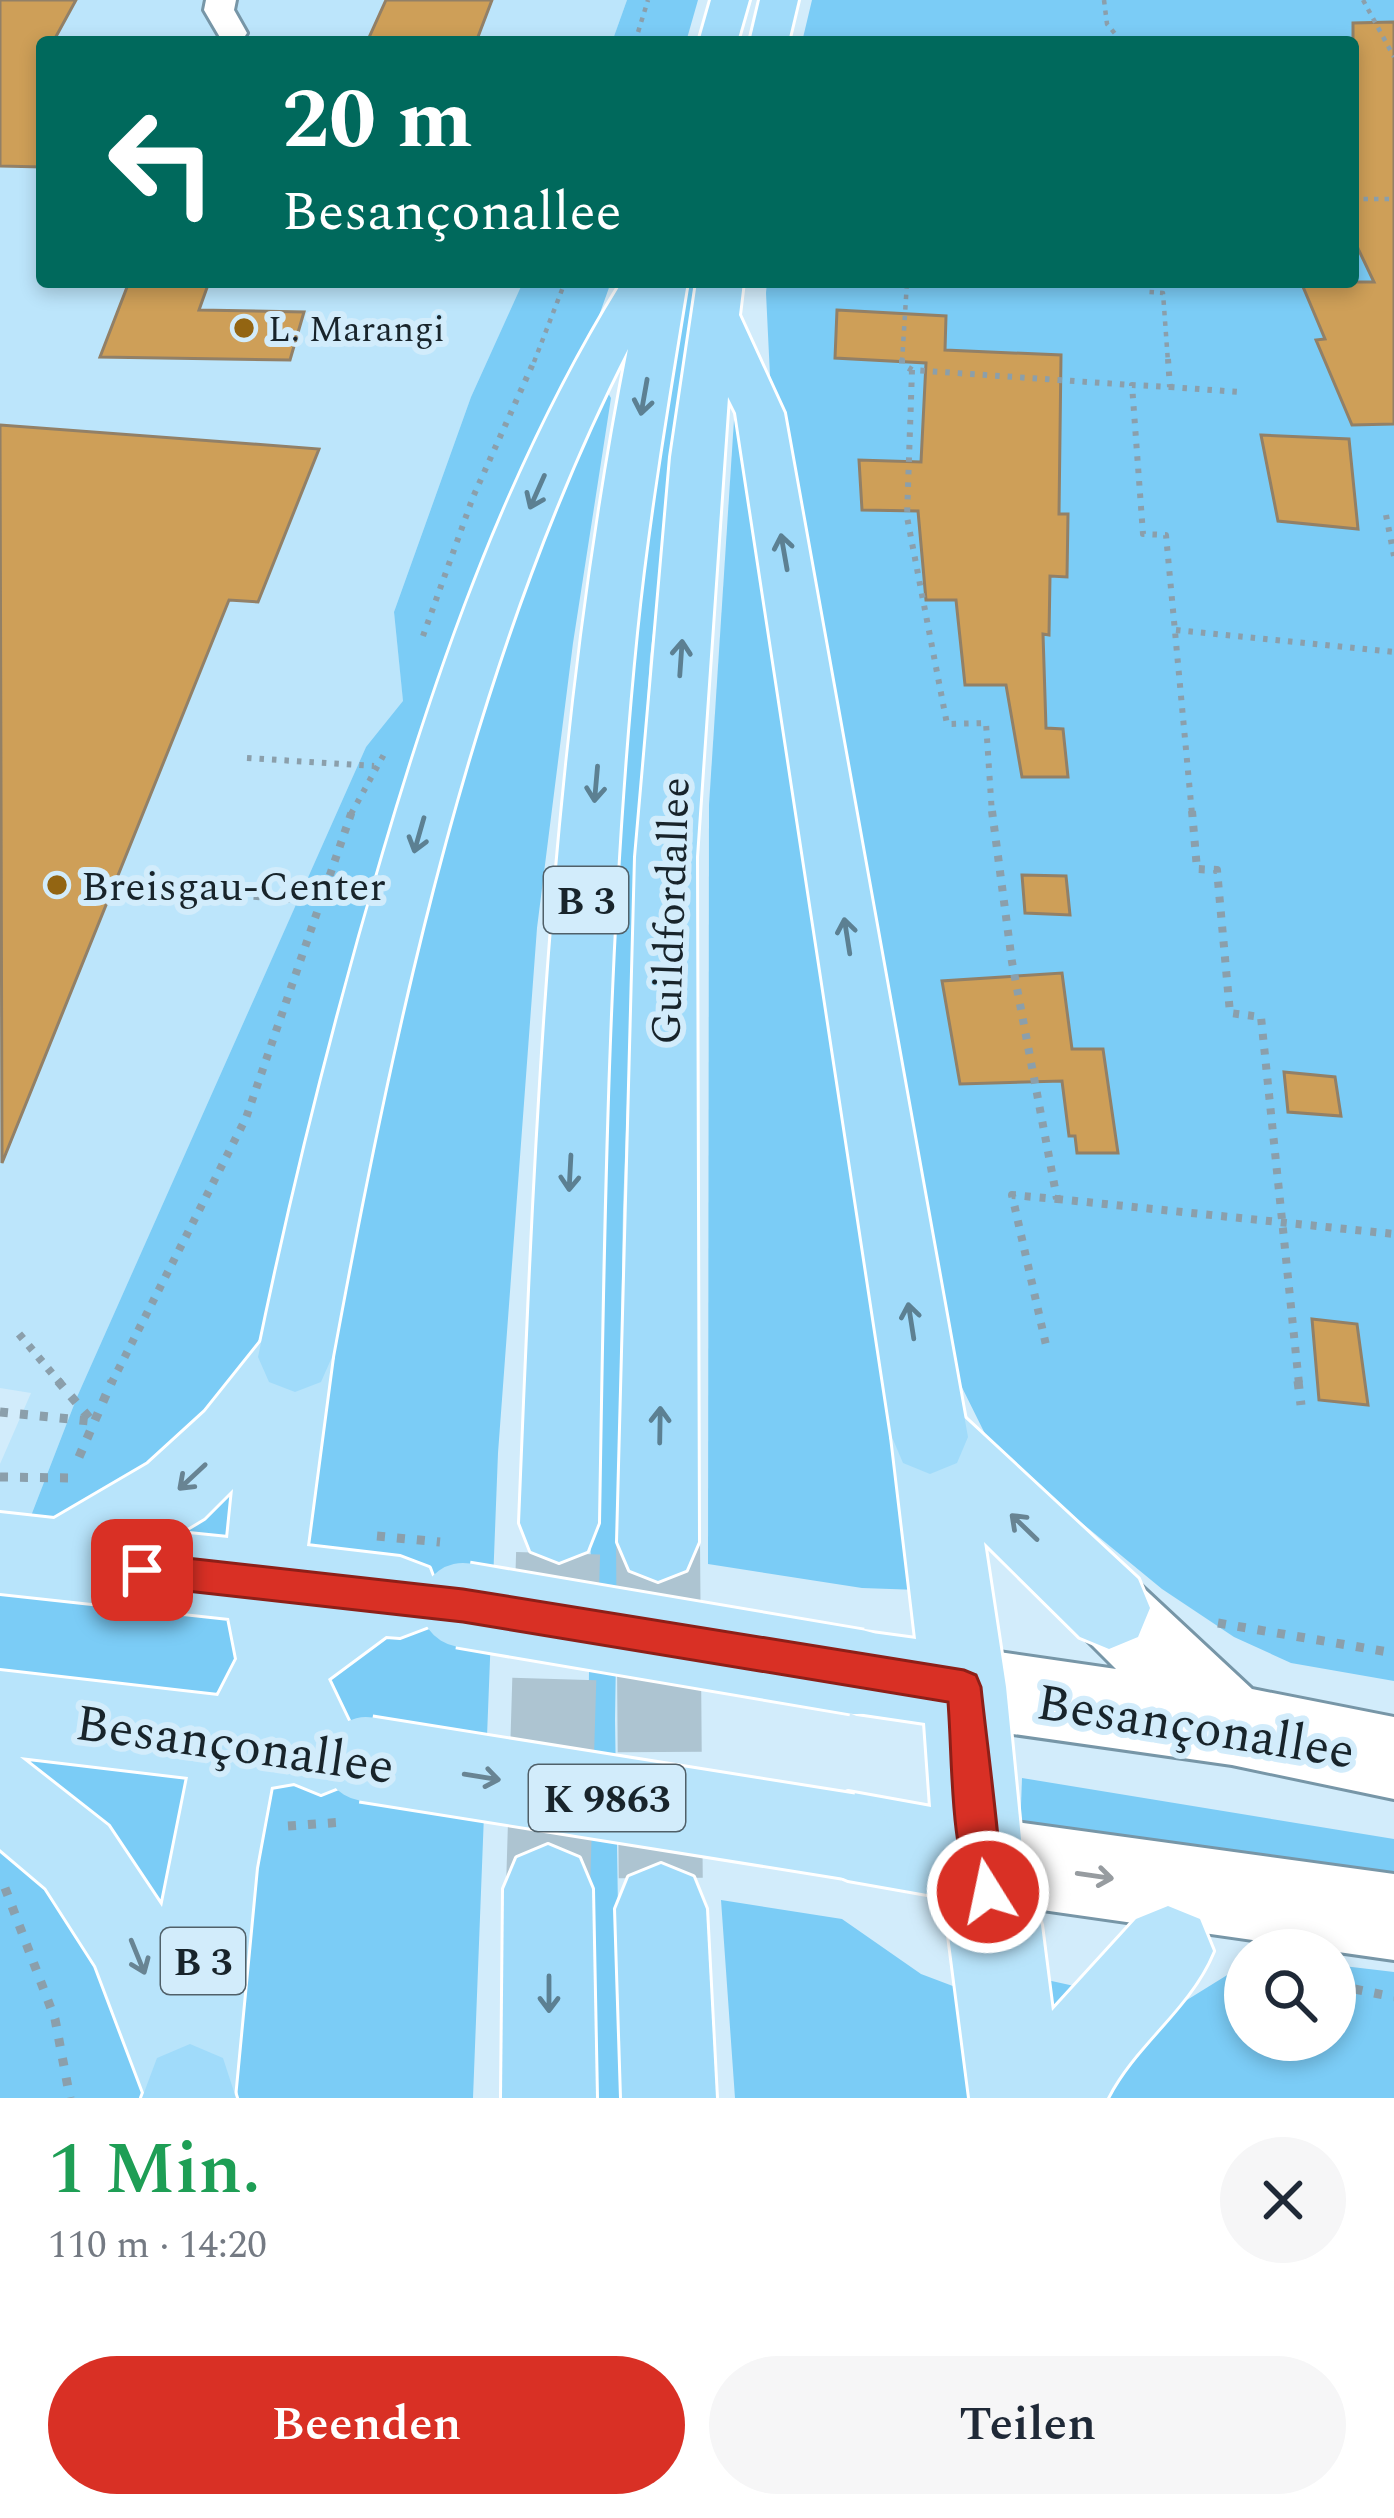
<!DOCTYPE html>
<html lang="de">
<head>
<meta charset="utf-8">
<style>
  body { margin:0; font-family:Spectral,serif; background:#f6f6f7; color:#1f2937; height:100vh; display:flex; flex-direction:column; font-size:45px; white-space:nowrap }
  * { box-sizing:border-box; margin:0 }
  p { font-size:39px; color:#747a83 }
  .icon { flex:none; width:66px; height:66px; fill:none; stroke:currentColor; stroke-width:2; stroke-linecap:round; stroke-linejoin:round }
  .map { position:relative; height:2098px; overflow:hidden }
  .side { display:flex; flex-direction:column; background:#fff; flex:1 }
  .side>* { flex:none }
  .guide { position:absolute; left:36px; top:36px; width:1323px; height:252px; border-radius:12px; box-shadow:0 6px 18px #0003; background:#00695c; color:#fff; overflow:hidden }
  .buttons { position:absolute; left:1224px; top:1929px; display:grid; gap:24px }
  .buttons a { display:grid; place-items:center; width:132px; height:132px; border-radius:50%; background:#fff; box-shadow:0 6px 18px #0003; font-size:60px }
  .pin { position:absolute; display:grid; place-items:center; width:102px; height:102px; color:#fff; margin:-51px; border-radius:24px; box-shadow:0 6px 18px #0006 }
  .me { position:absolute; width:132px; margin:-66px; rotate:350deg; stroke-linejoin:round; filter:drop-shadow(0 0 9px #0008) }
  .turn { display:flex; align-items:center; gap:42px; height:252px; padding:0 48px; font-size:54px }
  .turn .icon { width:156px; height:156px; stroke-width:2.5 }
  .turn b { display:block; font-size:84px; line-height:102px }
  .round { display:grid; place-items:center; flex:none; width:126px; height:126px; border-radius:63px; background:#f6f6f7 }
  .headline { display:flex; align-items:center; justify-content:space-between; height:204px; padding:0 48px }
  h1 { font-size:72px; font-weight:600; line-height:90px; color:#1e9e55 }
  .action { display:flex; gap:24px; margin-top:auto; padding:24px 48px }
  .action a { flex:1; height:138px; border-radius:72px; background:#d93025; color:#fff; font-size:48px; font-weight:600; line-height:138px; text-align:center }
  .action a+a { background:#f6f6f7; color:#1f2937 }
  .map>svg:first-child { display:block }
  .built { fill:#bce5fb }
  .green { fill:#7bccf6 }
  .building { fill:#ce9f58; stroke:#928067; stroke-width:3 }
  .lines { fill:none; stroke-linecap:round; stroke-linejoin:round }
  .trunk-tunnel { stroke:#adc4d1; stroke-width:84; stroke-dasharray:84 42; stroke-linecap:butt }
  .minor-casing { stroke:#7796a7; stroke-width:6 }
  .tertiary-casing { stroke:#7796a7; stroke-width:6 }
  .primary-casing { stroke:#fff; stroke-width:6 }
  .trunk-casing { stroke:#fff; stroke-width:6 }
  .path-far3 { stroke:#8b9fab; stroke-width:4.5; stroke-dasharray:4.5 6; stroke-linecap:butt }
  .path-far2 { stroke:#8b9fab; stroke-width:6; stroke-dasharray:4.5 8; stroke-linecap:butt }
  .path-far1 { stroke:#8b9fab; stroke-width:8; stroke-dasharray:6 9; stroke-linecap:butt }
  .path { stroke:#8b9fab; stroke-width:9; stroke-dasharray:8 12; stroke-linecap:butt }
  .minor { fill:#fff; fill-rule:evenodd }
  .tertiary { fill:#fff; fill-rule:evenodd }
  .primary { fill:#b8e4fb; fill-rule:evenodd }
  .trunk { fill:#a0dbfa; fill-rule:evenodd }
  .primary-bridge-casing { stroke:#fff; stroke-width:90; stroke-linecap:butt }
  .path-bridge { stroke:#8b9fab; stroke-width:9; stroke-dasharray:8 12; stroke-linecap:butt }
  .primary-bridge { stroke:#b8e4fb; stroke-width:84 }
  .oneway { stroke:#5c8092 }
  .oneway2 { stroke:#688493 }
  .oneway3 { stroke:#979ca0 }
  .route { fill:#d93025; stroke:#8d1f18; stroke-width:3 }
  .poi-dot { fill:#936512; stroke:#d2ecfb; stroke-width:4.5 }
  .labels { text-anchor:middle; stroke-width:12; stroke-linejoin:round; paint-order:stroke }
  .far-poi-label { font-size:36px; fill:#18242b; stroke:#d2ecfb; text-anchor:start }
  .shield { fill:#d2ecfb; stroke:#506069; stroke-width:3 }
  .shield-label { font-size:39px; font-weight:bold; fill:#18242b }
  .poi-label { font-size:42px; fill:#18242b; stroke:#d2ecfb; text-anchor:start }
  .street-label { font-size:42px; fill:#18242b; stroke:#d2ecfb }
  .near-street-label { font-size:51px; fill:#18242b; stroke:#d2ecfb }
</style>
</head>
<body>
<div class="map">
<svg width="1394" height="2098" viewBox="0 0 1394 2098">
  <rect width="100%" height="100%" fill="#d2ecfb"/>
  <!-- built -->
  <path class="built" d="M0,0h627l-15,42h-570v240h481l-52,115 -77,215 10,97 -38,38 -289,650 -77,199v-132l31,-71 -31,-5z"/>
  <!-- green -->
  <g class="green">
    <path d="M627,0h71l-12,42h-74z"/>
    <path d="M812,0h582v1681l-103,-18 -57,-26 -72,-48 -169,-139 -52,-105 -171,-969 -4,-83 1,-11h586v-240h-551z"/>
    <path d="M523,282h88l-26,73 26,43 -38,245 -36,285 -39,525 -25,645h-473v-502l77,-199 289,-650 37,-46 -9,-89 77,-215z"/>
    <path d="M683,282h14l-47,375 -15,235 -12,317 -8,511 6,378h-31l-4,-209 5,-360 19,-635 47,-453z"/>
    <path d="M734,420h11l174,1170 -57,-2 -154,-24 1,-759z"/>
    <path d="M1022,1778l372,61v45l-374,-51z"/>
    <path d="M721,1900l121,19 79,55 45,17 72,-13 136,30 71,-44v76h90v-75l59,7v126h-659z"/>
  </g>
  <!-- building -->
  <g class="building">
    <path d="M0,0h76l-23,42h-11v125l-42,-1z"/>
    <path d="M386,0h106l-16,42h-109z"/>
    <path d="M1394,22v402l-42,1 -36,-85 9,-1 -24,-57h73l-21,-44v-215z"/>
    <path d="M129,282h80l-10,28 105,2 -14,48 -190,-3z"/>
    <path d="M837,310l109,6 -1,34 116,5 -2,159h9l-1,63 -17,-1 -1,59 -6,-1 3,94 17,1 5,48h-46l-16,-92h-41l-9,-85h-30l-8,-89 -56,-1 -3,-50 62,2 5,-99 -91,-5z"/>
    <path d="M0,425l319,24 -61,153 -29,-2 -227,563z"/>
    <path d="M1261,435l88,4 9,90 -80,-8z"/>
    <path d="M1022,875l44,1 4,39 -45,-2z"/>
    <path d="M1062,973l10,76h31l15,104h-41l-2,-17h-6l-7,-55 -102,3 -18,-103z"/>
    <path d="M1284,1072l51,5 6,39 -53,-4z"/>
    <path d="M1312,1319l45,5 11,81 -49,-5z"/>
  </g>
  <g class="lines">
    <!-- trunk-tunnel -->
    <g class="trunk-tunnel">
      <path d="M658,1542l3,367"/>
      <path d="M548,1889l11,-366"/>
    </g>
    <defs>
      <path id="minor" d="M206,0h30l-2,10 13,23 -4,6h-22l-17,-29z"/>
      <g id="tertiary">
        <path d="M1109,1569l27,12 116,108 142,28v82l-162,-34 -268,-38 -28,-12 -12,-28 12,-28 28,-12 152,22 -34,-34 -12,-27 12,-27z"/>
        <path d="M979,1817l415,57v86l-415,-59 -30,-12 -12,-30 12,-30z"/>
      </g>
      <g id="primary">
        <path d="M295,1322l26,10 11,25 -25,189 93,11 29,11 11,29 -11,29 -29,11 -14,-1 -58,43 35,73 -12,30 -30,12 -27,-11 -23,4 -15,81 -22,230h-88l-50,-132 -50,-78 -46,-39v-178l218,25 19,-37 -8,-41 -229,-25v-80l54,6 94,-55 57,-52 64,-80zM233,1489l-5,49 -49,-5 25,-15zM20,1757l168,20 -26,130 -54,-81z"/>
        <path d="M930,1400l27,11 181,168 12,29 -12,29 -29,12 -29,-12 -96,-95 22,145 17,172 18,66 11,86 84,-92 32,-13 32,13 13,32c-24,58 -78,92 -106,147h-137l-26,-201 -96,-17 -31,-13 -13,-31 13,-31 31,-13 83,15 -6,-84 -68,-10 -29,-12 -12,-29 12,-29 29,-12 59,8 -24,-202 11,-26z"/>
      </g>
      <g id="trunk">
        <path d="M711,0h38l-12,42h-38z"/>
        <path d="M760,0h38l-10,42h-38z"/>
        <path d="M622,282h65c-19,117 -39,233 -51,351 -30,296 -33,593 -38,890l-11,28 -28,11 -28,-11 -11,-28c16,-393 32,-787 108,-1174 -156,305 -234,672 -296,1008l-11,25 -26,10 -26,-10 -11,-25c35,-170 77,-338 126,-504 59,-200 128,-393 238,-571z"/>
        <path d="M697,282h46l-4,33 45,98 184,1024 -11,26 -27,11 -27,-11 -11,-26 -156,-1024 -8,-16 -32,460 2,685 -12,28 -28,11 -28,-11 -12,-28 18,-685 35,-400z"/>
        <path d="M548,1845l31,13 13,31 4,209h-94l2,-209 13,-31z"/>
        <path d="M661,1864l32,13 13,32 10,189h-94l-6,-189 13,-32z"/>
        <path d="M190,2044l33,14 13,40h-94l15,-40z"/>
      </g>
    </defs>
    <!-- minor casing -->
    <use href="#minor" class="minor-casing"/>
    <!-- tertiary casing -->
    <use href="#tertiary" class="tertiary-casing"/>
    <!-- primary casing -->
    <use href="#primary" class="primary-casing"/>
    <!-- trunk casing -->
    <use href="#trunk" class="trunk-casing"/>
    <!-- path-far3 -->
    <g class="path-far3">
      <path d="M1104,0l3,24 15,18"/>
      <path d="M1363,0l31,57"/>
      <path d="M635,42l13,-42"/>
      <path d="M1353,199h41"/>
      <path d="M1149,282v10l14,1 5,69"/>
      <path d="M534,362l31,-80"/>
      <path d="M902,362l5,-80"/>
    </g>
    <!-- path-far2 -->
    <g class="path-far2">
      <path d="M902,359v5l10,6 220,15"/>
      <path d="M1168,359l2,28 -38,-2 11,149 23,1 26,279"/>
      <path d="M912,370l-5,147 40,207 39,-1 6,91"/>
      <path d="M1170,387l70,5"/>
      <path d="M1386,515l8,41"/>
      <path d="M1176,630l218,22"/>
      <path d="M423,636l50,-139 62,-138"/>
      <path d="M247,758l127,8"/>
      <path d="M351,814l36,-65"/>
    </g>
    <!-- path-far1 -->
    <g class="path-far1">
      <path d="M992,811l20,151 45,237 -45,-4 34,150"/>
      <path d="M1192,811l5,58 20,1 13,143 31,4 38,367"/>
      <path d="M194,890l126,12"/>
      <path d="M1057,1199l337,35"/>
      <path d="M19,1334l42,50"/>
      <path d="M111,1384l135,-266 106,-307"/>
    </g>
    <!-- path -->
    <g class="path">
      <path d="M58,1381l34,40"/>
      <path d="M1298,1381l3,24"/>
      <path d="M0,1412l90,9"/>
      <path d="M79,1457l33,-76"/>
      <path d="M0,1477l69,1"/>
      <path d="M1218,1623l176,30"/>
      <path d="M288,1826l56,-4"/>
      <path d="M5,1888l50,131 15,79"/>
      <path d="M1335,1985l59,12"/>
    </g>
    <!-- minor -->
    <use href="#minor" class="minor"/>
    <!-- tertiary -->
    <use href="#tertiary" class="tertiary"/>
    <!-- primary -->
    <use href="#primary" class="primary"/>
    <!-- trunk -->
    <use href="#trunk" class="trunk"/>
    <defs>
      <g id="primary-bridge">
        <path d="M463,1605l394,67"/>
        <path d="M366,1759l482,77"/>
      </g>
    </defs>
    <!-- primary-bridge casing -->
    <use href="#primary-bridge" class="primary-bridge-casing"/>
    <!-- path-bridge -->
    <path class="path-bridge" d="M377,1536l63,6"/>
    <!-- primary-bridge -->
    <use href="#primary-bridge" class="primary-bridge"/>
  </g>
  <!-- one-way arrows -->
  <defs><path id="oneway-shaft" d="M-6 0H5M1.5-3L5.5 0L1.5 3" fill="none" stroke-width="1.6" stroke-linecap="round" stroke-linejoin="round" transform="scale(3)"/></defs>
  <g class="oneway">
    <use href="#oneway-shaft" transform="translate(644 397) rotate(100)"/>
    <use href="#oneway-shaft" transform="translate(537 492) rotate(114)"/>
    <use href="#oneway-shaft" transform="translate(784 552) rotate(-100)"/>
    <use href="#oneway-shaft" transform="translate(681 658) rotate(-86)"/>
    <use href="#oneway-shaft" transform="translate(596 784) rotate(95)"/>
    <use href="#oneway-shaft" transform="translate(419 835) rotate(106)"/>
    <use href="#oneway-shaft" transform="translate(847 936) rotate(-99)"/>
    <use href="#oneway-shaft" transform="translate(570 1173) rotate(93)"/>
    <use href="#oneway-shaft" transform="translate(911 1321) rotate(-99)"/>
    <use href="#oneway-shaft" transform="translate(660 1425) rotate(-89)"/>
    <use href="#oneway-shaft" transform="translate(549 1994) rotate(90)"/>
  </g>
  <g class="oneway2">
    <use href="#oneway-shaft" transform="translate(192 1477) rotate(137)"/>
    <use href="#oneway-shaft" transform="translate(1024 1527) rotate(-136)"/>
    <use href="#oneway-shaft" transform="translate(482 1777) rotate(9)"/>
    <use href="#oneway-shaft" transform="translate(138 1957) rotate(68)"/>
  </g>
  <use class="oneway3" href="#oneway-shaft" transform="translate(1095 1876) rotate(8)"/>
  <!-- route -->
  <path class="route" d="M142,1553l321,36 501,81 12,5 5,12c3,33 26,203 20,218l-13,5 -13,-5c-26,-61 -22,-138 -27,-203l-485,-80 -321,-36 -12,-5 -4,-11 4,-12z"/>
  <!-- markers -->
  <g class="poi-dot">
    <circle cx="244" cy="328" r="12"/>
    <circle cx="57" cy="885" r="12"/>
  </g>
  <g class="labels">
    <!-- far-poi labels -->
    <g class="far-poi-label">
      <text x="268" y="341">L. Marangi</text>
    </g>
    <!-- shield labels -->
    <g class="shield">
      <rect x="544" y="867" width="84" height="66" rx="9"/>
      <rect x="529" y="1765" width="156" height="66" rx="9"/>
      <rect x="161" y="1928" width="84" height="66" rx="9"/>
    </g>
    <g class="shield-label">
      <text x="586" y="914">B 3</text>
      <text x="607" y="1812">K 9863</text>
      <text x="203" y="1975">B 3</text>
    </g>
    <!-- poi labels -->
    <g class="poi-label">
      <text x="81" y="900">Breisgau-Center</text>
    </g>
    <!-- street labels -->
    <g class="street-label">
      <text transform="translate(669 911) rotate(-88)" y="15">Guildfordallee</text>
    </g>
    <!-- near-street labels -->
    <g class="near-street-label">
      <text transform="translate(1196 1725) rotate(9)" y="18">Besançonallee</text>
      <text transform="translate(235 1743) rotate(8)" y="18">Besançonallee</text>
    </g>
  </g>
</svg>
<div class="buttons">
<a><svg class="icon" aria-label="search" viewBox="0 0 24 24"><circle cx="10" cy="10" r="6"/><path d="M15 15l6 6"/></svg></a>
</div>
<div class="pin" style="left:142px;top:1570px;background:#d93025"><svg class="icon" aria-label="arrive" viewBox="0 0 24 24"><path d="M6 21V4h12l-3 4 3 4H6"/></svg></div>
<svg class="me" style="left:988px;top:1892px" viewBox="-20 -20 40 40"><circle r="17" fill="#d93025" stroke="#fff" stroke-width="3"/><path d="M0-11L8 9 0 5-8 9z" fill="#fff"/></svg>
<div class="guide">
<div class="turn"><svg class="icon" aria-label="left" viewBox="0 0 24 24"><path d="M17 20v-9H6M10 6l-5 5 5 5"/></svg><div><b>20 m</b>Besançonallee</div></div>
</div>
</div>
<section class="side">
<div class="headline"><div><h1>1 Min.</h1><p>110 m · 14:20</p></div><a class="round"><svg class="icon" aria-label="close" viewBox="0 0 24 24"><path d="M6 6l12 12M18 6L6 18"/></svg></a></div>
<div class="action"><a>Beenden</a><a>Teilen</a></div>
</section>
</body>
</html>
